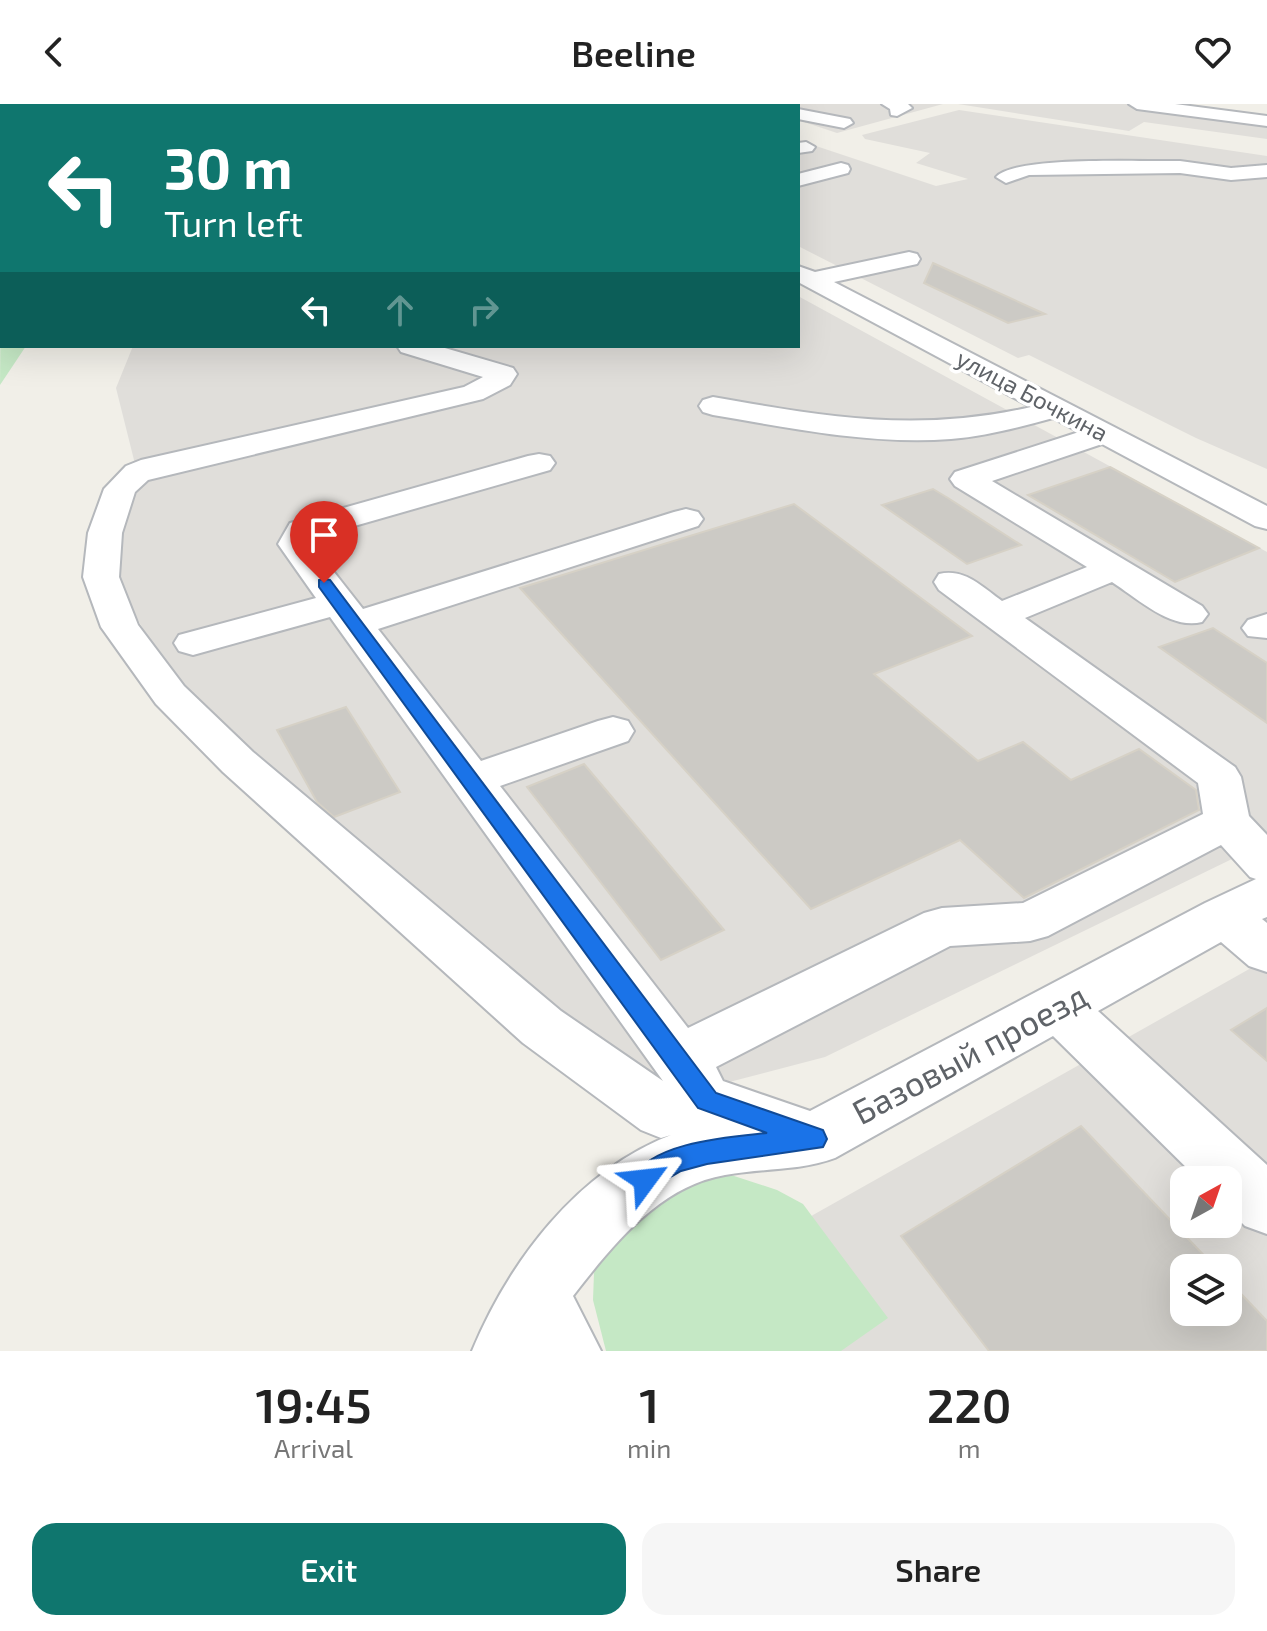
<!DOCTYPE html>
<html lang="en">
<head>
<meta charset="utf-8">
<style>
  body { margin:0; font-family:"Exo 2",sans-serif; background:#f6f6f6; color:#222; height:100vh; display:flex; flex-direction:column; font-size:30px; white-space:nowrap }
  * { box-sizing:border-box; margin:0 }
  p { font-size:26px; color:#767676 }
  .icon { flex:none; width:44px; height:44px; fill:none; stroke:currentColor; stroke-width:2; stroke-linecap:round; stroke-linejoin:round }
  .map { position:relative; height:1247px; overflow:hidden }
  .side { display:flex; flex-direction:column; background:#fff; flex:1 }
  .side>* { flex:none }
  .top-card { position:absolute; left:0px; top:0px; width:800px; height:244px; box-shadow:0 8px 32px #0002; background:#0f766e; color:#fff; overflow:hidden }
  .needle { width:52px; rotate:40deg }
  .tools { position:absolute; left:1170px; top:1062px; display:grid; gap:16px }
  .tools a { display:grid; place-items:center; width:72px; height:72px; border-radius:16px; background:#fff; box-shadow:0 8px 32px #0002; font-size:40px }
  .pin { position:absolute; display:grid; place-items:center; width:68px; height:68px; color:#fff; margin:-82px -34px; border-radius:50% 50% 50% 0; rotate:-45deg; box-shadow:0 0 8px #0007 }
  .pin .icon { rotate:45deg }
  .me { position:absolute; width:88px; margin:-44px; rotate:60deg; stroke-linejoin:round; filter:drop-shadow(0 0 6px #0008) }
  .turn { display:flex; align-items:center; gap:28px; height:168px; padding:0 32px; font-size:36px }
  .turn .icon { width:104px; height:104px; stroke-width:2.5 }
  .turn b { display:block; font-size:56px; line-height:68px }
  .lanes { display:flex; align-items:center; height:76px; padding:0 32px; background:#0003; justify-content:center; gap:40px; direction:ltr }
  .lanes .off { opacity:.35 }
  .eta { display:flex; justify-content:space-evenly; align-items:center; height:136px; text-align:center }
  .eta b { font-size:48px; font-weight:600; line-height:56px }
  .cta { display:flex; gap:16px; margin-top:auto; padding:16px 32px }
  .cta a { flex:1; height:92px; border-radius:24px; background:#0f766e; color:#fff; font-size:32px; font-weight:600; line-height:92px; text-align:center }
  .cta a+a { background:#f6f6f6; color:#222 }
  header { display:flex; justify-content:space-between; align-items:center; height:104px; padding:0 32px; background:#fff; font-size:36px; font-weight:600 }
  .map>svg:first-child { display:block }
  .industrial { fill:#e0deda; fill-rule:evenodd }
  .green { fill:#c5e8c5 }
  .building { fill:#cccac5; stroke:#d6d1c6; stroke-width:2 }
  .lines { fill:none; stroke-linecap:round; stroke-linejoin:round }
  .minor-casing { stroke:#b5b8bc; stroke-width:4 }
  .minor { fill:#fff; fill-rule:evenodd }
  .route { fill:#1a73e8; stroke:#114b97; stroke-width:2 }
  .labels { text-anchor:middle; stroke-width:7; stroke-linejoin:round; paint-order:stroke }
  .far-street-label { font-size:24px; fill:#5f6368; stroke:#fff }
  .near-street-label { font-size:34px; fill:#5f6368; stroke:#fff }
</style>
</head>
<body>
<header><svg class="icon" aria-label="back" viewBox="0 0 24 24"><path d="M15 5l-7 7 7 7"/></svg>Beeline<svg class="icon" aria-label="heart" viewBox="0 0 24 24"><path d="M12 20l-8-8c-3-5 5-10 8-4 3-6 11-1 8 4z"/></svg></header>
<div class="map">
<svg width="1267" height="1247" viewBox="0 0 1267 1247">
  <rect width="100%" height="100%" fill="#f1efe8"/>
  <!-- industrial -->
  <g class="industrial">
    <path d="M750,0h193l-106,29 -39,-13v-14z"/>
    <path d="M958,0h200l109,15v20l-123,-17 -15,9z"/>
    <path d="M959,6l308,46v313l-71,-31 -167,-83 -11,3 -220,-112v-106l138,46 32,-7 -52,-16 14,-10 -65,-14 -3,-4z"/>
    <path d="M798,192l469,256v290l-442,215 -161,42 -127,-93 -310,-278 -66,-68 -50,-87 7,-44 21,-49 -23,-92 17,-42h665z"/>
    <path d="M1267,855v392h-648l194,-136zM1184,1076h44v44h-44zM1184,1164h44v44h-44z"/>
  </g>
  <!-- green -->
  <g class="green">
    <path d="M2,44v198h24l-26,39z"/>
    <path d="M728,1070l49,16 26,14 85,114 -47,33h-235l-13,-51 1,-27 7,-22 40,-54z"/>
  </g>
  <!-- building -->
  <g class="building">
    <path d="M933,159l112,51 -37,9 -84,-40z"/>
    <path d="M1110,363l149,81 -84,34 -147,-87z"/>
    <path d="M933,385l15,9 73,47 -54,19 -85,-59z"/>
    <path d="M794,400l178,132 -98,38 104,87 45,-19 48,38 68,-31 57,41 3,20 -175,88 -64,-58 -149,69 -291,-321z"/>
    <path d="M1213,524l54,35v60l-108,-76z"/>
    <path d="M346,603l54,85 -66,25 -17,-15 -40,-72z"/>
    <path d="M584,660l140,166 -63,30 -134,-173z"/>
    <path d="M1267,904v53l-36,-31z"/>
    <path d="M1081,1022l135,142h-32v44h44v-32l39,41v30h-278l-88,-115z"/>
  </g>
  <g class="lines">
    <defs>
      <g id="minor">
        <path d="M471,0h19l1,2h-19z"/>
        <path d="M621,0h20l1,2h-20z"/>
        <path d="M882,0h26l4,4 -15,8 -6,-1 -1,-6z"/>
        <path d="M1129,0h46l92,12v10l-130,-17z"/>
        <path d="M798,5l52,10 3,4 -9,5 -46,-9z"/>
        <path d="M806,38l9,5 -3,4 -14,2v-10z"/>
        <path d="M1180,57l51,7 36,-3v12l-36,3 -51,-7 -151,2 -23,8 -10,-6c20,-22 150,-15 184,-16z"/>
        <path d="M841,59l7,2 2,4 -2,4 -50,13v-12z"/>
        <path d="M909,148l8,2 3,5 -3,5 -83,18 433,224v23l-12,-3 -153,-82 -110,37 210,125 6,8 -6,8c-31,8 -64,-23 -90,-40l-87,36 210,149 6,10 8,39 18,19v82l-5,2 5,4v49l-18,-6 -28,-24 -123,69 169,154v69l-22,-8 -17,-17v-29h-29l-146,-144 -218,122c-35,13 -73,10 -110,17 -66,11 -113,71 -152,121l28,55h-129c37,-89 105,-180 199,-216l-10,3 -20,-8 -118,-87 -300,-271 -67,-68 -55,-77 -18,-50 5,-44 16,-44 22,-23 15,-6 323,-73 19,-10 -82,-25 -4,-6h41l75,22 4,6 -7,11 -27,14 -335,81 -13,12 -13,41 -3,44 19,48 46,61 69,66 308,259 102,70 -333,-464 -137,38 -14,-4 -5,-8 5,-8 137,-37 -38,-54 12,-21 238,-67 11,-2 11,2 5,7 -5,7 -234,67 -4,7 51,65 311,-97 12,-3 12,3 5,7 -5,7 -320,103 103,132 117,-40 15,-4 15,4 6,10 -6,10 -128,45 188,242 236,-115 18,-5 81,-5 180,-89 -5,-31 -259,-193 -5,-8 5,-8c26,-6 43,13 63,27l85,-34 -132,-81 -5,-7 5,-7 124,-40 -26,-14c-33,9 -67,18 -102,21 -80,6 -160,-11 -238,-24l-10,-3 -4,-6 4,-6 10,-3c113,20 204,36 318,10l-233,-125v-16l17,6zM1221,741l29,32 6,2 -51,24 -395,208 -87,-30 -7,-14 234,-121 80,-5 18,-5z"/>
        <path d="M1267,510v24l-19,-2 -6,-8 6,-8z"/>
      </g>
    </defs>
    <!-- minor casing -->
    <use href="#minor" class="minor-casing"/>
    <!-- minor -->
    <use href="#minor" class="minor"/>
  </g>
  <!-- route -->
  <path class="route" d="M324,475l6,1 386,513 107,37 4,9 -4,8 -116,17 -26,7 -36,21 -9,-4 -4,-8c17,-38 98,-43 135,-47l-69,-25 -379,-521v-7z"/>
  <g class="labels">
    <!-- far-street labels -->
    <g class="far-street-label">
      <text transform="translate(1032 292) rotate(28)" y="8">улица Бочкина</text>
    </g>
    <!-- near-street labels -->
    <g class="near-street-label">
      <text transform="translate(970 950) rotate(-28)" y="12">Базовый проезд</text>
    </g>
  </g>
</svg>
<div class="tools">
<a><svg class="needle" viewBox="-14 -14 28 28"><path d="M0-13l5 13h-10z" fill="#e53935"/><path d="M0 13l5-13h-10z" fill="#767676"/></svg></a>
<a><svg class="icon" aria-label="layers" viewBox="0 0 24 24"><path d="M12 4l9 5-9 5-9-5zM3 14l9 5 9-5"/></svg></a>
</div>
<div class="pin" style="left:324px;top:479px;background:#d93025"><svg class="icon" aria-label="arrive" viewBox="0 0 24 24"><path d="M6 21V4h12l-3 4 3 4H6"/></svg></div>
<svg class="me" style="left:645px;top:1076px" viewBox="-20 -20 40 40"><path d="M0-17L14 15 0 8-14 15z" fill="#1a73e8" stroke="#fff" stroke-width="4"/></svg>
<div class="top-card">
<div class="turn"><svg class="icon" aria-label="left" viewBox="0 0 24 24"><path d="M17 20v-9H6M10 6l-5 5 5 5"/></svg><div><b>30 m</b>Turn left</div></div>
<div class="lanes"><svg class="icon" aria-label="left" viewBox="0 0 24 24"><path d="M17 20v-9H6M10 6l-5 5 5 5"/></svg><svg class="icon off" aria-label="ahead" viewBox="0 0 24 24"><path d="M12 20V5M6 11l6-6 6 6"/></svg><svg class="icon off" aria-label="right" viewBox="0 0 24 24"><path d="M7 20v-9h11M14 6l5 5-5 5"/></svg></div>
</div>
</div>
<section class="side">
<div class="eta">
<div><b>19:45</b><p>Arrival</p></div>
<div><b>1</b><p>min</p></div>
<div><b>220</b><p>m</p></div>
</div>
<div class="cta"><a>Exit</a><a>Share</a></div>
</section>
</body>
</html>
